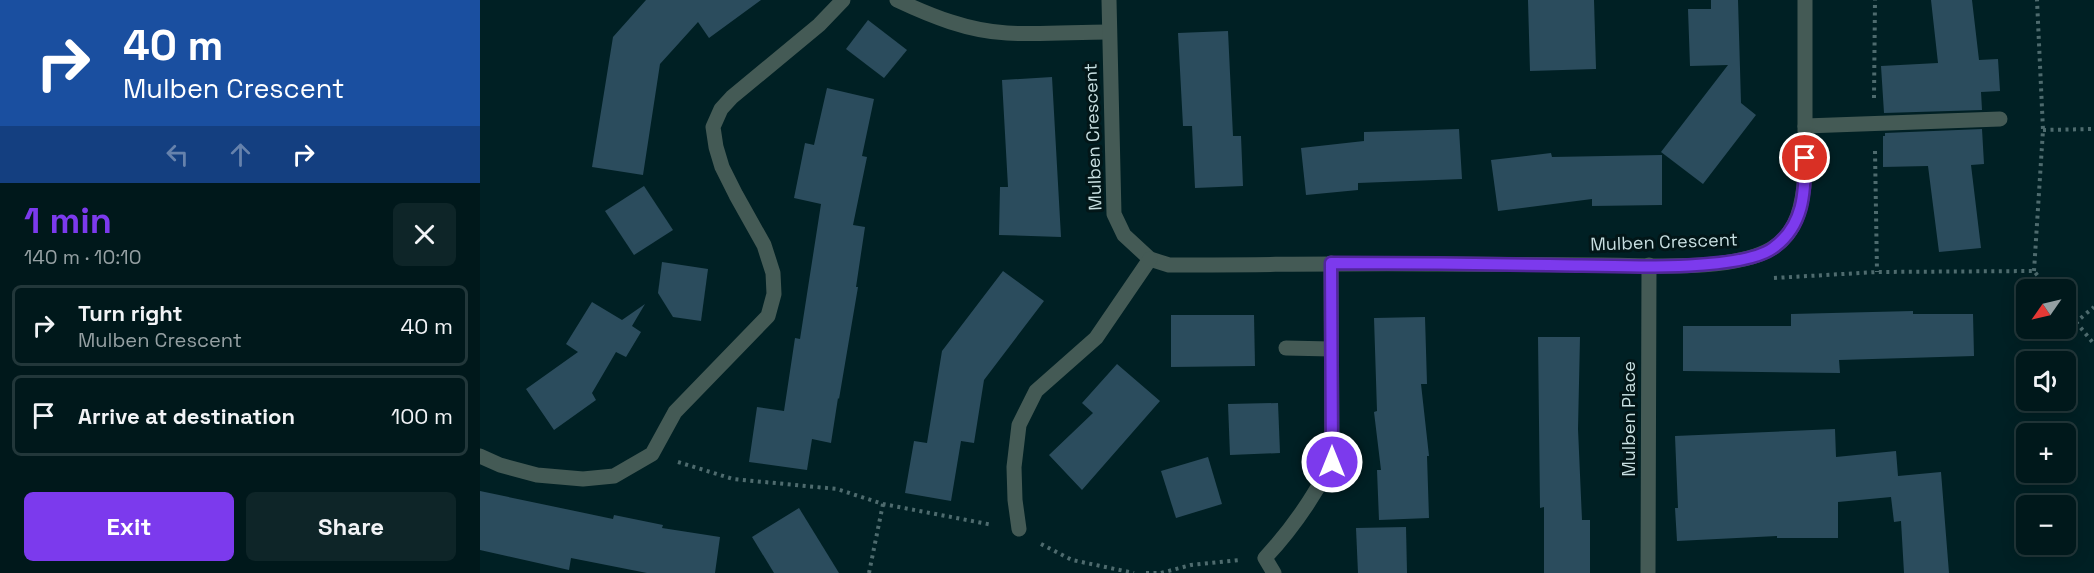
<!DOCTYPE html>
<html lang="en">
<head>
<meta charset="utf-8">
<style>
  body { margin:0; font-family:"Space Grotesk",sans-serif; background:#0e2528; color:#f1f3f6; height:100vh; display:flex; flex-direction:column; font-size:22px; white-space:nowrap }
  * { box-sizing:border-box; margin:0 }
  p { font-size:20px; color:#95a0a3 }
  .icon { flex:none; width:33px; height:33px; fill:none; stroke:currentColor; stroke-width:2; stroke-linecap:round; stroke-linejoin:round }
  .map { position:relative; flex:1; overflow:hidden }
  .panel { display:flex; flex-direction:column; background:#00181b; width:480px }
  .panel>* { flex:none }
  .banner { background:#1a4fa0; color:#fff; overflow:hidden }
  .needle { width:39px; rotate:236deg }
  .controls { position:absolute; left:1536px; top:279px; display:grid; gap:12px }
  .controls a { display:grid; place-items:center; width:60px; height:60px; border-radius:9px; background:#00181b; box-shadow:0 3px 15px #0003,0 0 0 2px #22373a; font-size:30px }
  .pin { position:absolute; display:grid; place-items:center; width:51px; height:51px; color:#fff; margin:-26px; border:3px solid #fff; border-radius:50%; box-shadow:0 2px 6px #0007 }
  .me { position:absolute; width:66px; margin:-33px; rotate:0deg; stroke-linejoin:round; filter:drop-shadow(0 0 4px #0008) }
  .turn { display:flex; align-items:center; gap:21px; height:126px; padding:0 24px; font-size:27px }
  .turn .icon { width:78px; height:78px; stroke-width:2.5 }
  .turn b { display:block; font-size:42px; line-height:51px }
  .lanes { display:flex; align-items:center; height:57px; padding:0 24px; background:#0003; justify-content:center; gap:30px; direction:ltr }
  .lanes .off { opacity:.35 }
  .round { display:grid; place-items:center; flex:none; width:63px; height:63px; border-radius:9px; background:#0e2528 }
  .headline { display:flex; align-items:center; justify-content:space-between; height:102px; padding:0 24px }
  h1 { font-size:36px; font-weight:700; line-height:45px; color:#7c3aed }
  .cta { display:flex; gap:12px; margin-top:auto; padding:12px 24px }
  .cta a { flex:1; height:69px; border-radius:9px; background:#7c3aed; color:#fff; font-size:24px; font-weight:700; line-height:69px; text-align:center }
  .cta a+a { background:#0e2528; color:#f1f3f6 }
  ul { padding:0; list-style:none }
  li { display:flex; align-items:center; gap:18px; height:81px; margin:0 12px 9px; padding:0 12px; border:3px solid #22373a; border-radius:9px }
  li div { flex:1 }
  li b { display:block; font-size:22px }
  li em { font-style:normal }
  main { display:flex; flex:1; min-height:0 }
  .map>svg:first-child { display:block }
  .building { fill:#2b4c5d }
  .lines { fill:none; stroke-linecap:round; stroke-linejoin:round }
  .path { stroke:#4e6b6e; stroke-width:4; stroke-dasharray:3 4.5; stroke-linecap:butt }
  .lane { stroke:#445a55; stroke-width:15 }
  .street { stroke:#445a55; stroke-width:15 }
  .route-casing { stroke:#51269a; stroke-width:15 }
  .route { stroke:#7c3aed; stroke-width:10 }
  .labels { text-anchor:middle; stroke-width:6; stroke-linejoin:round; paint-order:stroke }
  .street-label { font-size:18px; fill:#c8dfe1; stroke:#021618 }
</style>
</head>
<body>
<main>
<section class="panel">
<div class="banner">
<div class="turn"><svg class="icon" aria-label="right" viewBox="0 0 24 24"><path d="M7 20v-9h11M14 6l5 5-5 5"/></svg><div><b>40 m</b>Mulben Crescent</div></div>
<div class="lanes"><svg class="icon off" aria-label="left" viewBox="0 0 24 24"><path d="M17 20v-9H6M10 6l-5 5 5 5"/></svg><svg class="icon off" aria-label="ahead" viewBox="0 0 24 24"><path d="M12 20V5M6 11l6-6 6 6"/></svg><svg class="icon" aria-label="right" viewBox="0 0 24 24"><path d="M7 20v-9h11M14 6l5 5-5 5"/></svg></div>
</div>
<div class="headline"><div><h1>1 min</h1><p>140 m · 10:10</p></div><a class="round"><svg class="icon" aria-label="close" viewBox="0 0 24 24"><path d="M6 6l12 12M18 6L6 18"/></svg></a></div>
<ul>
<li><svg class="icon" aria-label="right" viewBox="0 0 24 24"><path d="M7 20v-9h11M14 6l5 5-5 5"/></svg><div><b>Turn right</b><p>Mulben Crescent</p></div><em>40 m</em></li>
<li><svg class="icon" aria-label="arrive" viewBox="0 0 24 24"><path d="M6 21V4h12l-3 4 3 4H6"/></svg><div><b>Arrive at destination</b></div><em>100 m</em></li>
</ul>
<div class="cta"><a>Exit</a><a>Share</a></div>
</section>
<div class="map">
<svg width="1614" height="573" viewBox="0 0 1614 573">
  <rect width="100%" height="100%" fill="#002024"/>
  <!-- building -->
  <g class="building">
    <path d="M166,0h115l-52,38 -11,-16 -38,42 -17,111 -51,-8 21,-130z"/>
    <path d="M1048,0h66l2,69 -66,2z"/>
    <path d="M1231,0h27l3,103 15,12 -53,69 -42,-32 67,-87 -38,1 -2,-57h23z"/>
    <path d="M1451,0h41l7,60 19,-1 2,32 -19,1 1,18 -98,3 -3,-47 57,-3z"/>
    <path d="M388,20l39,30 -23,28 -38,-29z"/>
    <path d="M748,31l5,105h8l2,50 -48,2 -3,-62h-9l-5,-93z"/>
    <path d="M572,77l9,160 -62,-2 1,-48h8l-6,-107z"/>
    <path d="M347,88l47,11 -12,57 5,1 -14,68 12,2 -9,60h2l-19,112 -1,-1 -7,45 -19,-4 -5,31 -58,-8 8,-55 27,4 11,-73 5,1 21,-135 -27,-6 11,-55 9,2z"/>
    <path d="M979,129l3,50 -104,4v7l-52,5 -5,-47 63,-7v-9z"/>
    <path d="M1502,129l2,35 -13,1 10,83 -42,4 -11,-86 -45,1v-31h2v-3z"/>
    <path d="M1071,153l1,4 110,-2v50l-70,1v-7l-94,12 -7,-51z"/>
    <path d="M164,186l29,44 -39,25 -29,-44z"/>
    <path d="M182,262l46,7 -7,52 -28,-4 -15,-24z"/>
    <path d="M523,271l41,30 -60,79 -10,63 -13,-2 -10,60 -46,-8 9,-52 13,2 15,-92z"/>
    <path d="M112,302l30,18 23,-16 -13,22 9,6 -15,25 -10,-5 -24,41 4,7 -42,30 -28,-41 52,-37 -12,-8z"/>
    <path d="M1433,311v3h60l1,42 -135,4 1,13 -157,-2v-45h108v-12z"/>
    <path d="M691,315h83l1,51 -84,1z"/>
    <path d="M945,317l2,67h-6l8,72h-2l2,62 -50,2 -2,-50h4l-7,-58 3,-1 -3,-93z"/>
    <path d="M1058,337h42l-2,92 4,91h8v53h-46v-66l-4,1z"/>
    <path d="M637,364l43,37 -78,89 -33,-35 44,-42 -11,-10z"/>
    <path d="M798,403l2,50 -50,2 -2,-51z"/>
    <path d="M1355,429l1,28 60,-6 2,25 43,-4 8,101h-45l-3,-52 -7,1 -3,-25 -53,5v36h-61v-2l-100,5 -2,-33h3l-3,-72z"/>
    <path d="M728,457l14,47 -46,14 -15,-47z"/>
    <path d="M0,491l133,28 1,-4 49,10 -1,3 58,9 -5,36h-68l-76,-15 -2,12 -89,-20z"/>
    <path d="M319,508l40,65h-65l-22,-36z"/>
    <path d="M926,527l1,46h-49l-2,-45z"/>
  </g>
  <g class="lines">
    <!-- path -->
    <g class="path">
      <path d="M1394,98l1,-98"/>
      <path d="M1563,130l51,-1"/>
      <path d="M1395,151l2,121"/>
      <path d="M1554,271l9,-141 -6,-130"/>
      <path d="M1294,278l103,-6 157,-1 15,19"/>
      <path d="M1586,309l10,13 18,-15"/>
      <path d="M1596,322l18,22"/>
      <path d="M198,462l55,17 104,10 46,15 110,21"/>
      <path d="M561,544l31,16 62,13"/>
      <path d="M389,573l14,-69"/>
      <path d="M666,573h15l30,-8 49,-5"/>
    </g>
    <!-- lane -->
    <path class="lane" d="M1325,126l195,-7"/>
    <!-- street -->
    <g class="street">
      <path d="M417,0c34,16 71,31 110,33 33,2 68,-1 101,-1"/>
      <path d="M629,0l5,214 10,21 26,24 19,6c89,0 178,-2 268,-1 55,0 109,1 164,1 46,0 130,7 170,-16 27,-16 32,-46 34,-75v-174"/>
      <path d="M806,348l45,1"/>
      <path d="M0,456l20,9 37,10 46,4 31,-3 38,-22 23,-42 93,-96 6,-22 -1,-21 -9,-28 -28,-50 -14,-28 -6,-20 -3,-20 8,-18 11,-12 87,-72 24,-25"/>
      <path d="M539,529l-4,-29 -1,-33 5,-42 17,-34 60,-53 54,-79"/>
      <path d="M794,573l-9,-15c28,-30 48,-59 67,-96l-1,-199"/>
      <path d="M1168,573l1,-308"/>
    </g>
  </g>
  <g class="lines">
    <defs>
      <path id="route" d="M852,462l-1,-199c73,0 145,1 218,2 49,0 188,9 224,-17 31,-22 32,-56 32,-90"/>
    </defs>
    <!-- route casing -->
    <use href="#route" class="route-casing"/>
    <!-- route -->
    <use href="#route" class="route"/>
  </g>
  <g class="labels">
    <!-- street labels -->
    <g class="street-label">
      <text transform="translate(613 137) rotate(-92)" y="6">Mulben Crescent</text>
      <text transform="translate(1184 242) rotate(-2)" y="6">Mulben Crescent</text>
      <text transform="translate(1149 419) rotate(-90)" y="6">Mulben Place</text>
    </g>
  </g>
</svg>
<div class="controls">
<a><svg class="needle" viewBox="-14 -14 28 28"><path d="M0-13l5 13h-10z" fill="#e53935"/><path d="M0 13l5-13h-10z" fill="#95a0a3"/></svg></a>
<a><svg class="icon" aria-label="sound" viewBox="0 0 24 24"><path d="M4 9h4l5-4v14l-5-4H4zM17 9q2 3 0 6"/></svg></a>
<a>+</a>
<a>−</a>
</div>
<div class="pin" style="left:1325px;top:158px;background:#d93025"><svg class="icon" aria-label="arrive" viewBox="0 0 24 24"><path d="M6 21V4h12l-3 4 3 4H6"/></svg></div>
<svg class="me" style="left:852px;top:462px" viewBox="-20 -20 40 40"><circle r="17" fill="#7c3aed" stroke="#fff" stroke-width="3"/><path d="M0-11L8 9 0 5-8 9z" fill="#fff"/></svg>
</div>
</main>
</body>
</html>
